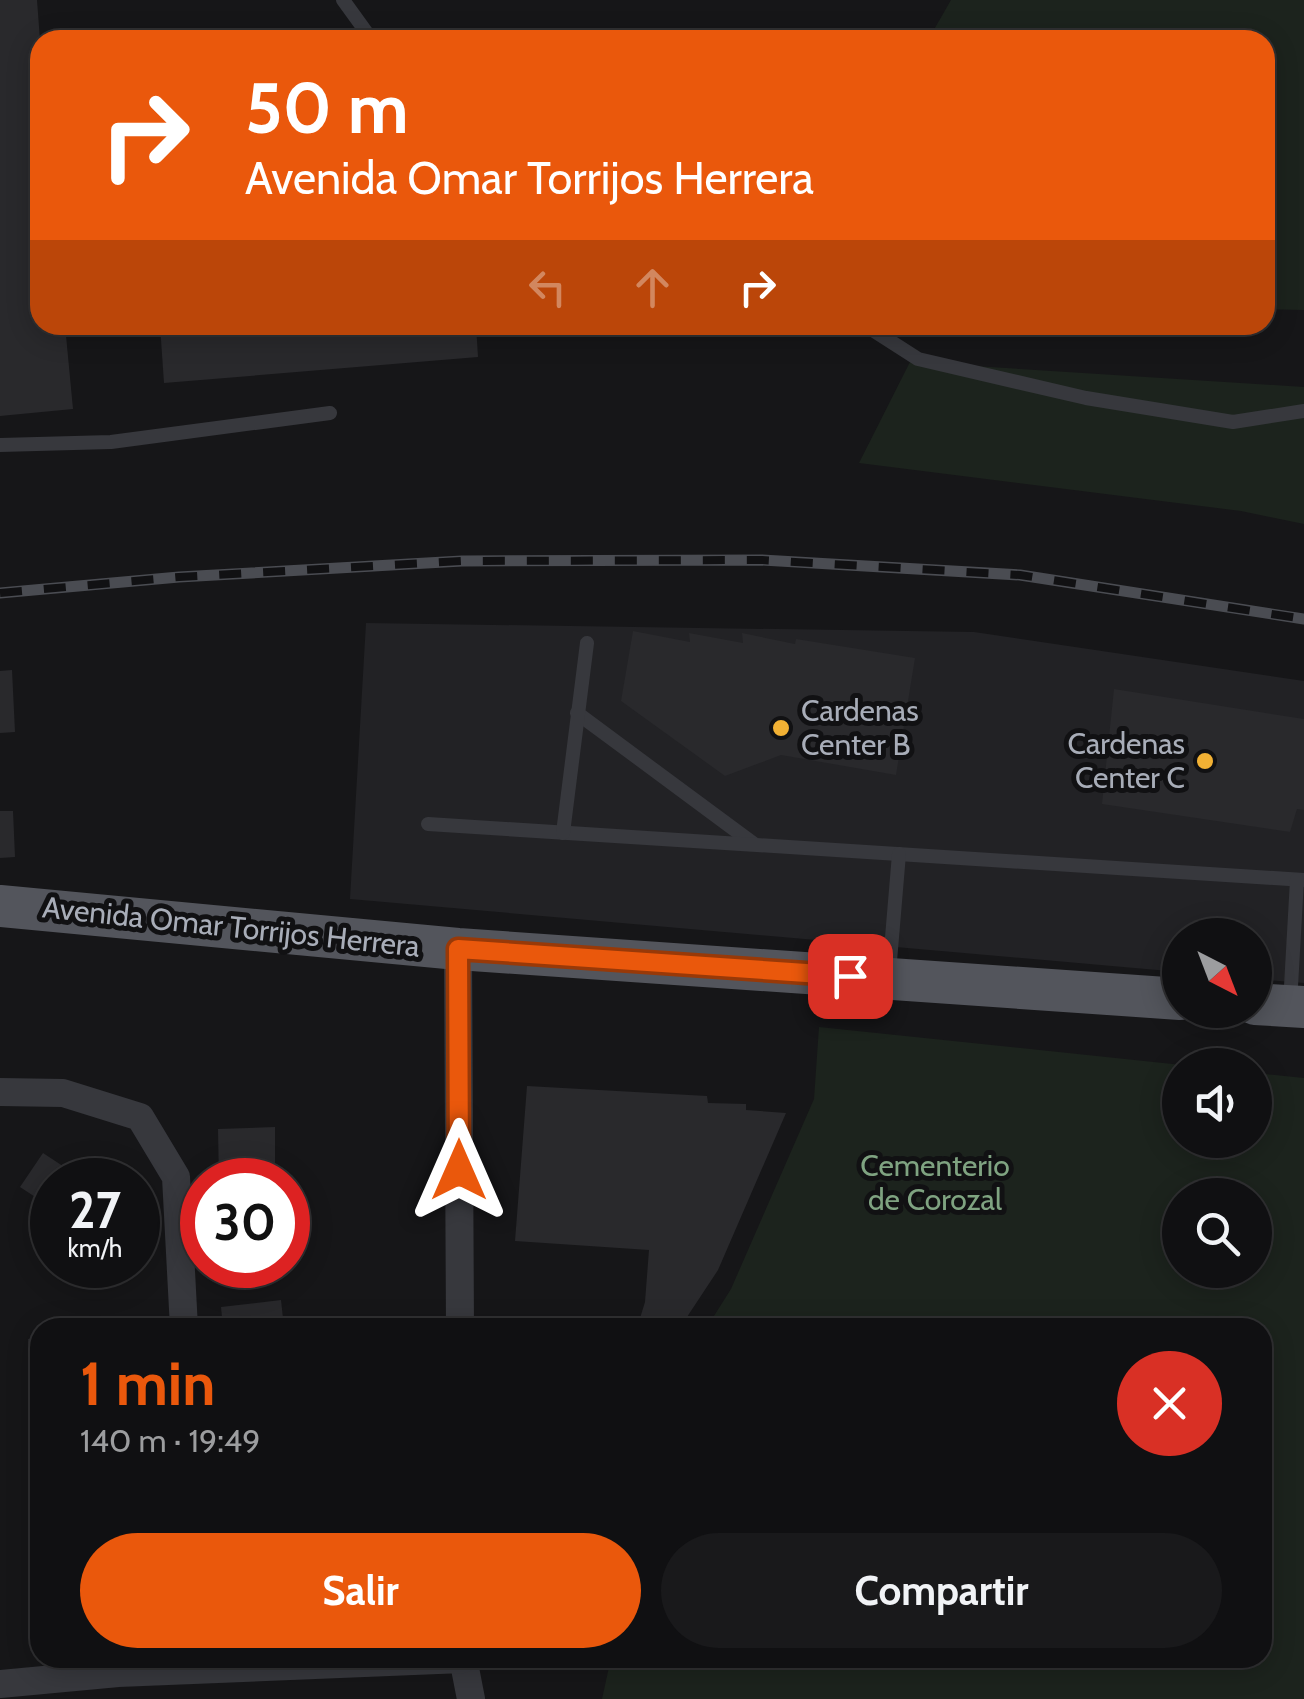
<!DOCTYPE html>
<html lang="es">
<head>
<meta charset="utf-8">
<style>
  body { margin:0; font-family:Cabin,sans-serif; background:#19191b; color:#f1f3f6; height:100vh; display:flex; flex-direction:column; font-size:38px; white-space:nowrap }
  * { box-sizing:border-box; margin:0 }
  p { font-size:32px; color:#9c9d9f }
  .icon { flex:none; width:55px; height:55px; fill:none; stroke:currentColor; stroke-width:2; stroke-linecap:round; stroke-linejoin:round }
  .map { position:relative; flex:1; overflow:hidden }
  .details { position:absolute; left:30px; top:1318px; width:1242px; height:350px; display:flex; flex-direction:column; background:#101012; border-radius:30px; box-shadow:0 5px 25px #0003,0 0 0 2px #303032 }
  .details>* { flex:none }
  .banner { position:absolute; left:30px; top:30px; width:1245px; height:305px; border-radius:30px; box-shadow:0 5px 25px #0003,0 0 0 2px #303032; background:#ea580c; color:#fff; overflow:hidden }
  .needle { width:65px; rotate:138deg }
  .tools { position:absolute; left:1162px; top:918px; display:grid; gap:20px }
  .tools a { display:grid; place-items:center; width:110px; height:110px; border-radius:50%; background:#101012; box-shadow:0 5px 25px #0003,0 0 0 2px #303032; font-size:50px }
  .speed { position:absolute; left:30px; top:1158px; display:flex; gap:20px; font-size:50px; font-weight:700; text-align:center }
  .speed>* { display:grid; place-content:center; width:130px; height:130px; border-radius:50%; background:#101012; box-shadow:0 5px 25px #0003,0 0 0 2px #303032; line-height:1 }
  .speed small { font-size:25px; font-weight:400 }
  .speed .limit { border:15px solid #d22; background:#fff; color:#111 }
  .pin { position:absolute; display:grid; place-items:center; width:85px; height:85px; color:#fff; margin:-42px; border-radius:20px; box-shadow:0 5px 15px #0006 }
  .me { position:absolute; width:110px; margin:-55px; rotate:0deg; stroke-linejoin:round; filter:drop-shadow(0 0 8px #0008) }
  .turn { display:flex; align-items:center; gap:35px; height:210px; padding:0 50px; font-size:45px }
  .turn .icon { width:130px; height:130px; stroke-width:2.5 }
  .turn b { display:block; font-size:70px; line-height:85px }
  .lanes { display:flex; align-items:center; height:95px; padding:0 50px; background:#0003; justify-content:center; gap:50px; direction:ltr }
  .lanes .off { opacity:.35 }
  .round { display:grid; place-items:center; flex:none; width:105px; height:105px; border-radius:52px; background:#19191b }
  .overview { display:flex; align-items:center; justify-content:space-between; height:170px; padding:0 50px }
  h1 { font-size:60px; font-weight:700; line-height:75px; color:#ea580c }
  .button { display:flex; gap:20px; margin-top:auto; padding:20px 50px }
  .button a { flex:1; height:115px; border-radius:60px; background:#ea580c; color:#fff; font-size:40px; font-weight:700; line-height:115px; text-align:center }
  .button a+a { background:#19191b; color:#f1f3f6 }
  .map>svg:first-child { display:block }
  .built { fill:#222225 }
  .green { fill:#1c231d; fill-rule:evenodd }
  .building { fill:#29292c }
  .lines { fill:none; stroke-linecap:round; stroke-linejoin:round }
  .service { stroke:#37383d; stroke-width:14 }
  .minor { stroke:#37383d; stroke-width:28 }
  .primary { stroke:#53555c; stroke-width:42 }
  .rail-casing { stroke:#4a4c52; stroke-width:11 }
  .rail { stroke:#111113; stroke-width:8; stroke-dasharray:22; stroke-linecap:butt }
  .route-casing { stroke:#983908; stroke-width:25 }
  .route { stroke:#ea580c; stroke-width:18 }
  .poi-dot { fill:#f2b134; stroke:#111113; stroke-width:4 }
  .labels { text-anchor:middle; stroke-width:10; stroke-linejoin:round; paint-order:stroke }
  .poi-label { font-size:30px; fill:#a8adb8; stroke:#111113; text-anchor:start }
  .street-label { font-size:30px; fill:#a8adb8; stroke:#111113 }
  .park-label { font-size:30px; fill:#7fa381; stroke:#111113 }
</style>
</head>
<body>
<div class="map">
<svg width="1304" height="1699" viewBox="0 0 1304 1699">
  <rect width="100%" height="100%" fill="#161618"/>
  <!-- built -->
  <path class="built" d="M366,623l608,9 330,49v302l-49,-4v-44h-75v37l-830,-73z"/>
  <!-- green -->
  <g class="green">
    <path d="M951,0h353v310l-39,-1v-269h-337z"/>
    <path d="M910,362l394,25v137l-63,-13 -382,-48z"/>
    <path d="M819,1027l363,38 -2,75h75v-67l49,5v621h-702l9,-41h651v-330l-555,-1 24,-38 83,-190zM1180,1195h75v75h-75z"/>
  </g>
  <!-- building -->
  <g class="building">
    <path d="M0,0h37l3,40v285h25l8,84 -73,7z"/>
    <path d="M160,325h316l2,32 -314,26z"/>
    <path d="M633,631l57,11 -1,-9 54,10 -1,-10 53,11 1,-5 119,19 -19,117 -115,-20 -56,21 -104,-75z"/>
    <path d="M12,670l3,62 -15,1v-62z"/>
    <path d="M1114,689l190,30v91l-7,-1 -7,23 -188,-28z"/>
    <path d="M0,811h13l2,46 -15,1z"/>
    <path d="M527,1086l180,10 1,7 38,1v6l40,3 -68,157 -31,47h-6l-9,11h-35l8,-26 4,-52 -134,-9z"/>
    <path d="M275,1127v53h-56l-1,-51z"/>
    <path d="M43,1153l41,27h-32v28l-32,-21z"/>
    <path d="M281,1300l3,28h-61l-2,-21z"/>
    <path d="M567,1317v11h-82v-8z"/>
    <path d="M40,1338v46h-9l-3,-45z"/>
  </g>
  <g class="lines">
    <!-- service -->
    <g class="service">
      <path d="M343,0l29,40"/>
      <path d="M865,325l53,34 168,39 147,24 71,-11"/>
      <path d="M0,445l111,-3 219,-29"/>
      <path d="M577,713l177,131"/>
      <path d="M428,824l876,56"/>
      <path d="M563,833l24,-190"/>
      <path d="M889,973l10,-119"/>
      <path d="M1290,1004l7,-124"/>
    </g>
    <!-- minor -->
    <g class="minor">
      <path d="M458,949l2,379"/>
      <path d="M0,1092l63,1 77,24 36,60 8,151"/>
      <path d="M463,1658l8,41"/>
      <path d="M0,1684l118,-11 345,-14"/>
    </g>
    <!-- primary -->
    <g class="primary">
      <path d="M0,906l458,43 722,50"/>
      <path d="M1255,1004l49,3"/>
    </g>
    <defs>
      <path id="rail" d="M0,593l179,-16 283,-16 300,-1 258,15 284,44"/>
    </defs>
    <!-- rail casing -->
    <use href="#rail" class="rail-casing"/>
    <!-- rail -->
    <use href="#rail" class="rail"/>
  </g>
  <g class="lines">
    <defs>
      <path id="route" d="M459,1170l-1,-221 392,27"/>
    </defs>
    <!-- route casing -->
    <use href="#route" class="route-casing"/>
    <!-- route -->
    <use href="#route" class="route"/>
  </g>
  <!-- markers -->
  <g class="poi-dot">
    <circle cx="781" cy="728" r="10"/>
    <circle cx="1205" cy="761" r="10"/>
  </g>
  <g class="labels">
    <!-- poi labels -->
    <g class="poi-label">
      <text x="801" y="721">Cardenas<tspan x="801" dy="34">Center B</tspan></text>
      <text x="1185" y="754" text-anchor="end">Cardenas<tspan x="1185" dy="34">Center C</tspan></text>
    </g>
    <!-- street labels -->
    <g class="street-label">
      <text transform="translate(231 927) rotate(6)" y="10">Avenida Omar Torrijos Herrera</text>
    </g>
    <!-- park labels -->
    <g class="park-label">
      <text x="935" y="1176">Cementerio<tspan x="935" dy="34">de Corozal</tspan></text>
    </g>
  </g>
</svg>
<div class="tools">
<a><svg class="needle" viewBox="-14 -14 28 28"><path d="M0-13l5 13h-10z" fill="#e53935"/><path d="M0 13l5-13h-10z" fill="#9c9d9f"/></svg></a>
<a><svg class="icon" aria-label="sound" viewBox="0 0 24 24"><path d="M4 9h4l5-4v14l-5-4H4zM17 9q2 3 0 6"/></svg></a>
<a><svg class="icon" aria-label="search" viewBox="0 0 24 24"><circle cx="10" cy="10" r="6"/><path d="M15 15l6 6"/></svg></a>
</div>
<div class="speed"><div>27<small>km/h</small></div><div class="limit">30</div></div>
<div class="pin" style="left:850px;top:976px;background:#d93025"><svg class="icon" aria-label="arrive" viewBox="0 0 24 24"><path d="M6 21V4h12l-3 4 3 4H6"/></svg></div>
<svg class="me" style="left:459px;top:1170px" viewBox="-20 -20 40 40"><path d="M0-17L14 15 0 8-14 15z" fill="#ea580c" stroke="#fff" stroke-width="4"/></svg>
<div class="banner">
<div class="turn"><svg class="icon" aria-label="right" viewBox="0 0 24 24"><path d="M7 20v-9h11M14 6l5 5-5 5"/></svg><div><b>50 m</b>Avenida Omar Torrijos Herrera</div></div>
<div class="lanes"><svg class="icon off" aria-label="left" viewBox="0 0 24 24"><path d="M17 20v-9H6M10 6l-5 5 5 5"/></svg><svg class="icon off" aria-label="ahead" viewBox="0 0 24 24"><path d="M12 20V5M6 11l6-6 6 6"/></svg><svg class="icon" aria-label="right" viewBox="0 0 24 24"><path d="M7 20v-9h11M14 6l5 5-5 5"/></svg></div>
</div>
<section class="details">
<div class="overview"><div><h1>1 min</h1><p>140 m · 19:49</p></div><a class="round" style="background:#d93025;color:#fff"><svg class="icon" aria-label="close" viewBox="0 0 24 24"><path d="M6 6l12 12M18 6L6 18"/></svg></a></div>
<div class="button"><a>Salir</a><a>Compartir</a></div>
</section>
</div>
</body>
</html>
